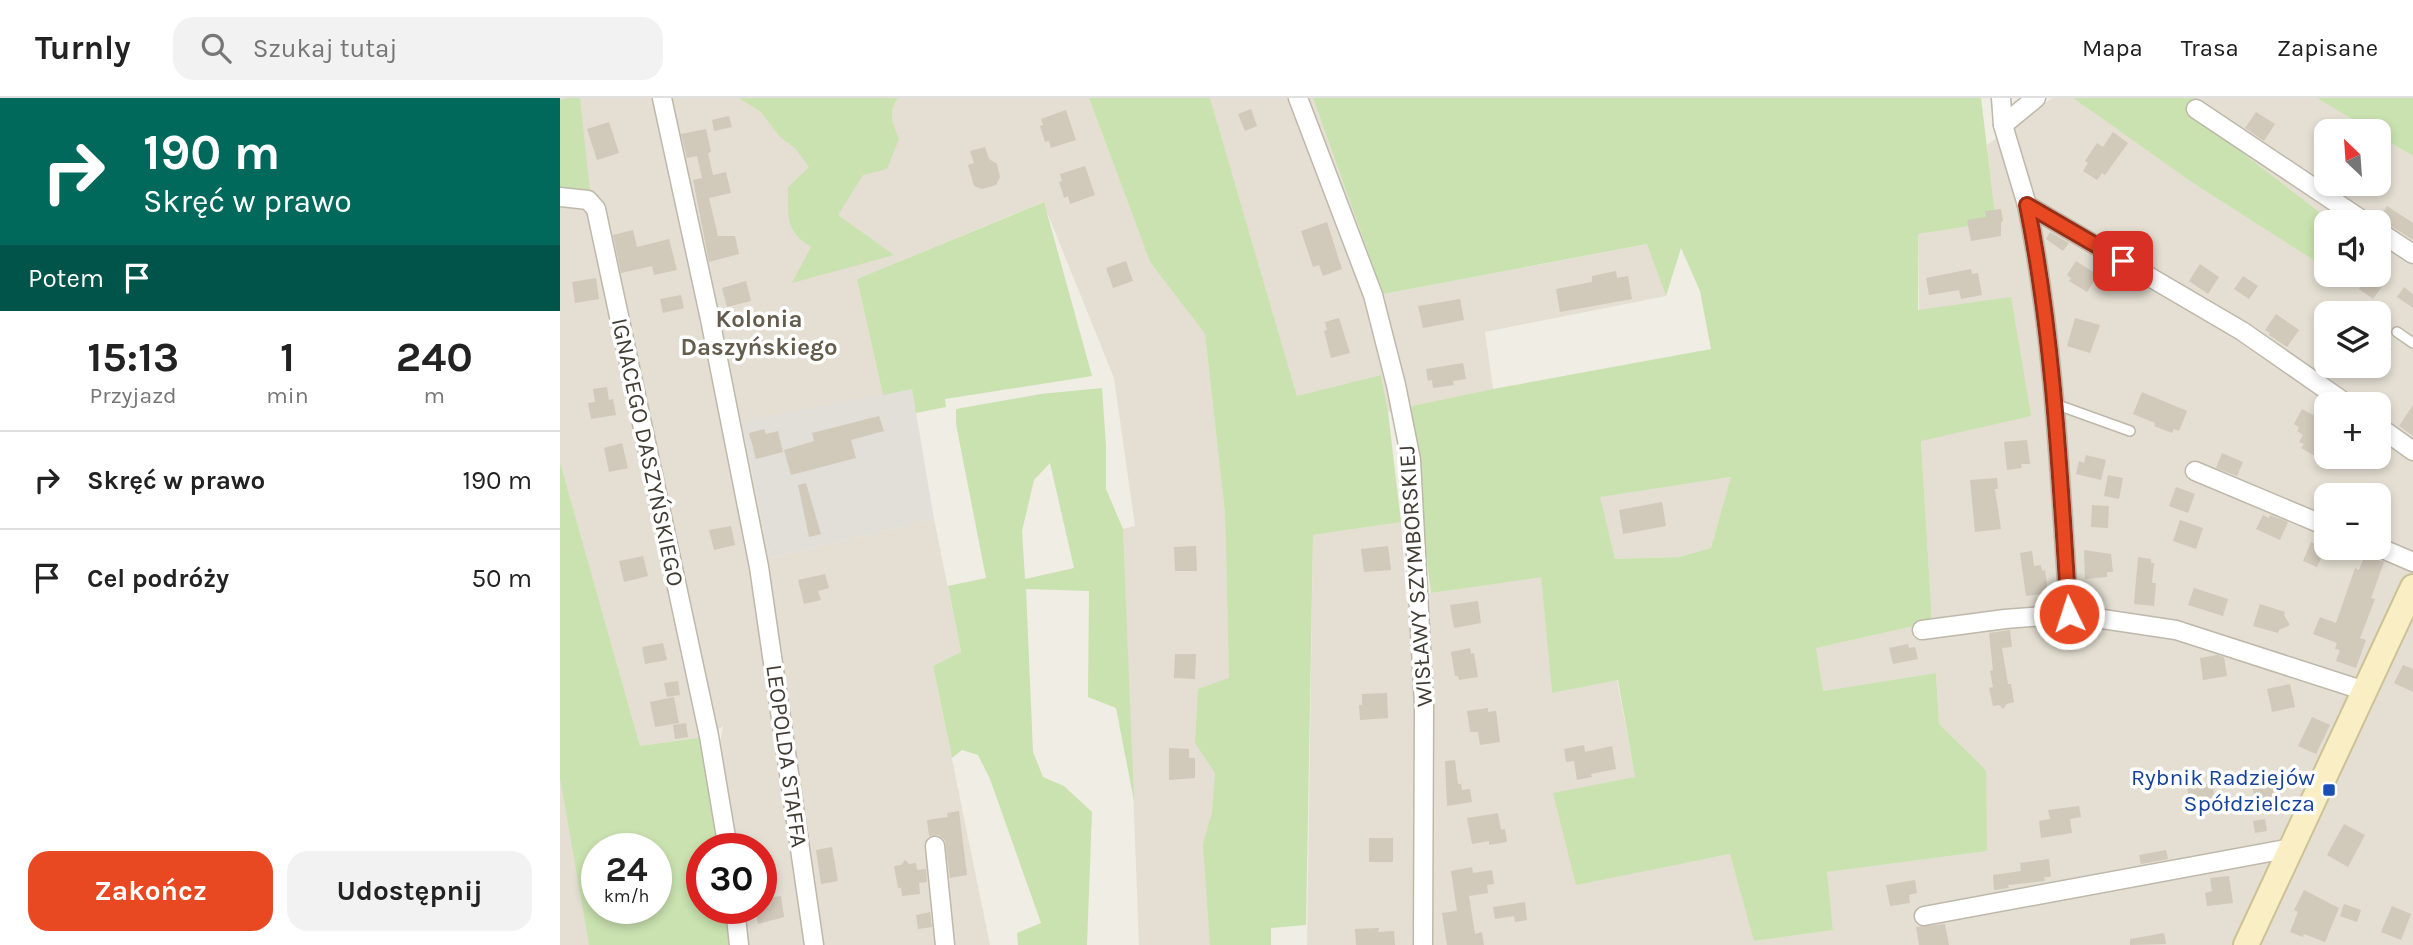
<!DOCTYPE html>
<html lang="pl">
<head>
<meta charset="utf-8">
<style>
  body { margin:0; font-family:Karla,sans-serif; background:#f2f2f2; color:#222; height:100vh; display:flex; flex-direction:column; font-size:26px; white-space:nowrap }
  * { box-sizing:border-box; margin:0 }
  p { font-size:23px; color:#767676 }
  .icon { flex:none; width:38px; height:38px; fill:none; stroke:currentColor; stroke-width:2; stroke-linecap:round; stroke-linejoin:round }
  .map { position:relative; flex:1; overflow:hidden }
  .drawer { display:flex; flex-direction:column; background:#fff; width:560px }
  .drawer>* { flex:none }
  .top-card { background:#00695c; color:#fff; overflow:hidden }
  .needle { width:46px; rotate:335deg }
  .buttons { position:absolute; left:1754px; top:21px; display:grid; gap:14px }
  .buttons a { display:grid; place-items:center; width:77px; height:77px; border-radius:14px; background:#fff; box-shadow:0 4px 10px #0003; font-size:35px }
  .speed { position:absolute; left:21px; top:735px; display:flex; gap:14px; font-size:35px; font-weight:700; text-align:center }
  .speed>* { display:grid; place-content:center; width:91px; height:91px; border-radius:50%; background:#fff; box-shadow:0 4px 10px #0003; line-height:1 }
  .speed small { font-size:18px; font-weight:400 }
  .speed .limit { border:10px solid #d22; background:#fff; color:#111 }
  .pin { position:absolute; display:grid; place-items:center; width:60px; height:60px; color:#fff; margin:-30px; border-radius:14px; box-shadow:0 4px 10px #0006 }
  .me { position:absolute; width:77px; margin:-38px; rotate:356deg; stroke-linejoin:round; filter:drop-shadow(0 0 5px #0008) }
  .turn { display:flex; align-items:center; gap:24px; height:147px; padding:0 28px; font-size:32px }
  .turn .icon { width:91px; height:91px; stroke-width:2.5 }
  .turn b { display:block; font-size:49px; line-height:60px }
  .then { display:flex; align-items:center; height:66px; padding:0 28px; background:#0003; gap:14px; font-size:26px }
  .eta { display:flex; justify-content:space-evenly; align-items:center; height:119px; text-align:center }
  .eta b { font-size:42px; font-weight:700; line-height:49px }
  .button { display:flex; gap:14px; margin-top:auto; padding:14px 28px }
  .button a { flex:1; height:80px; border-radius:21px; background:#e94922; color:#fff; font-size:28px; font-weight:700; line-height:80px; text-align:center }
  .button a+a { background:#f2f2f2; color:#222 }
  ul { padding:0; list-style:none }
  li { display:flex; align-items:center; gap:21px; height:98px; padding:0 28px; border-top:2px solid #e0e0e0 }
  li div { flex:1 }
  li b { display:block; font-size:26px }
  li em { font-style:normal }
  header { display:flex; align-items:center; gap:42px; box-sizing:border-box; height:98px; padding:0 35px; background:#fff; border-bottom:2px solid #e0e0e0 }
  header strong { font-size:33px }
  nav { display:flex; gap:38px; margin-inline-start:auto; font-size:24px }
  .search { width:490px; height:63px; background:#f2f2f2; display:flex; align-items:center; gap:18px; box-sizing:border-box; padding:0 24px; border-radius:21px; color:#767676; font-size:26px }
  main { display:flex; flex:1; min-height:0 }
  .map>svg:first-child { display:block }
  .residential { fill:#e4dfd2; fill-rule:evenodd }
  .industrial { fill:#e2dfd9 }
  .green { fill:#c9e2af; fill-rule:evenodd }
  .building { fill:#d1c9ba }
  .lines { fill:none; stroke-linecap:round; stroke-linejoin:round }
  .lane-casing { stroke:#beb8aa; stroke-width:12 }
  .street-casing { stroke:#beb8aa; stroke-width:21 }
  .secondary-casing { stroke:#cdc196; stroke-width:28 }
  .lane { stroke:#fff; stroke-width:9 }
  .street { stroke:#fff; stroke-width:18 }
  .secondary { stroke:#faefc4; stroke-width:24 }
  .route-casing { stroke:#972f16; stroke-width:18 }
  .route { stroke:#e94922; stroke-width:12 }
  .transit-dot { fill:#1a4fb4; stroke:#fff; stroke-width:2.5 }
  .labels { text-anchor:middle; stroke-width:7; stroke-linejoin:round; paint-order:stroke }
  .street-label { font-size:23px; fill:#423d34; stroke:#fff }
  .transit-label { font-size:23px; fill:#164399; stroke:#fff; text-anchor:end }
  .neighbourhood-label { font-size:24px; font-weight:bold; fill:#645c4c; stroke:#fff }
</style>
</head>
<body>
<header>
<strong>Turnly</strong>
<div class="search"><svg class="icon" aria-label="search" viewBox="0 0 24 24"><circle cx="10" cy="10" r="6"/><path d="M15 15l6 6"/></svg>Szukaj tutaj</div>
<nav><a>Mapa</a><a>Trasa</a><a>Zapisane</a></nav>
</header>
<main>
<section class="drawer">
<div class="top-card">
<div class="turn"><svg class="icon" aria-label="right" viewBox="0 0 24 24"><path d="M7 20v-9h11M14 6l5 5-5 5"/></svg><div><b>190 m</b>Skręć w prawo</div></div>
<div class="then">Potem<svg class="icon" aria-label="arrive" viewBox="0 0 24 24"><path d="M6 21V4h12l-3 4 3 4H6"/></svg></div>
</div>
<div class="eta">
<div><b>15:13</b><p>Przyjazd</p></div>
<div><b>1</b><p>min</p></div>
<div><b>240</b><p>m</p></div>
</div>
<ul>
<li><svg class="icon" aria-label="right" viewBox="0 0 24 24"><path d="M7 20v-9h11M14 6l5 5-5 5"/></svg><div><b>Skręć w prawo</b></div><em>190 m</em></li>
<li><svg class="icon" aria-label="arrive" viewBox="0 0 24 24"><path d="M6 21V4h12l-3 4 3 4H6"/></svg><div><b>Cel podróży</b></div><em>50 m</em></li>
</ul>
<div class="button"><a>Zakończ</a><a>Udostępnij</a></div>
</section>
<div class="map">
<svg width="1853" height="847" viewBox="0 0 1853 847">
  <rect width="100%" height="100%" fill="#f0ede4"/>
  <!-- residential -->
  <g class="residential">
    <path d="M0,0h529l61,164 55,72 20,179 11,432h-97l-16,-416 12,-3 -21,-148 -71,-176 -186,77 26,116 -142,28 29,135 164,-39 27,133 -28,14 57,279h-255l-6,-37h32v-59h-42l-8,-52 12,-71 -14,10 -69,10 -80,-284z"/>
    <path d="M650,0h103l70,196 265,-50 18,52 -181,36 8,57 -105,23 -7,-37 -84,21z"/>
    <path d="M1492,0h21l120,85 128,82 5,-7v17h52v-53h-46l-146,-112 10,-12h121l55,33h-46v53h52v-49l35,21v789h-1106l6,-410 88,-13 5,75 135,-21 11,117 65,-13 18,97 -59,107 155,-30 24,87 78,-11 -7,-58 160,-21v-81l-47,-46 -3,-51 -113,18 -7,-43 116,-26 -11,-182 -3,-206 78,-12 -9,-77zM1766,215h52v53h-52zM1766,306h52v53h-52zM1766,397h52v53h-52z"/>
    <path d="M1172,379l-21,71 -32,9 -64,2 -16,-62z"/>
    <path d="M0,681l29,166h-29z"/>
  </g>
  <!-- industrial -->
  <path class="industrial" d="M352,290l22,131 -164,39 -29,-136z"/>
  <!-- green -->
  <g class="green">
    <path d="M7,0h13l10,94h-30v-92z"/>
    <path d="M179,0h159c-11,14 -5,26 1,41l-12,30 -24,6 -25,40 56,40 -102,28 19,-36c-27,-17 -22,-31 -23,-60l21,-20 -14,-19 -15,-11 -19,-25z"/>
    <path d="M529,0h121l87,298 84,-21 7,37 13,110 -88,13 -7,390 -35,3v17h-61l-7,-101 9,-32 3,-39 -20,-30 3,-54 31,-11 -4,-165 -20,-179 -55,-72z"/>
    <path d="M753,0h668l15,124 -78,12v76l93,-13 20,119 -110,25 11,181 -116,26 7,43 113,-18 3,51 47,46 1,81 -160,21 6,58 -79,11 -24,-87 -154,31 -23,-92 82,-16 -17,-97 -66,13 -11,-116 -110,16 -23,-186 85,-18 218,-40 -11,-58 -19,-43 -15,48 -19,-52 -264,50zM1171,379l-20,71 -32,9 -64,2 -15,-62z"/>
    <path d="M1513,0h123l-9,12 145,112h-6v36l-5,7 -128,-82z"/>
    <path d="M1757,0h96v58l-35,-21v-4h-6z"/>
    <path d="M484,104l48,174 -147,23 1,8 -30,6 -4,-24 -29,6 -26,-116z"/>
    <path d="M542,290l4,58v43l17,40 11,272 -18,-93 -28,-11 1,-106 -63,-2 7,163 10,25 21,9 28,26 -5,133h-69l-1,-12 24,-10 -51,-144 -12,-24 -16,-5 -10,8 -19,-92 28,-14 -13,-66 38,-8 -30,-154v-15l85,-15zM490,365l24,105 -49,11 -3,-48 12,-51z"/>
    <path d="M0,364l80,284 64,-9 13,112h-15v59h23l4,37h-140l-29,-166zM37,751h59v59h-59z"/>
  </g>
  <!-- building -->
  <g class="building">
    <path d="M691,11l6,17 -12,5 -7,-17z"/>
    <path d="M506,12l10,30 -25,8 -2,-7 -4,1 -5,-16 3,-1 -2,-6z"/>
    <path d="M1696,14l19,12 -11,17 -19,-13z"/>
    <path d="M169,18l3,11 -18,4 -2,-11z"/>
    <path d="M49,24l10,31 -22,7 -10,-31z"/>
    <path d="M146,31l5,23 -3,1 5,22 13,-3 5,21 -22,5 9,38h17l4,18 -30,8 -16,-82 9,-2 -5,-22 -10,2 -6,-24z"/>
    <path d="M1553,34l15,11 -23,32 -3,-2 -5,7 -14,-9 5,-8 -3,-2 12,-18 6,4z"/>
    <path d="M425,49l4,12 8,5 3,13 -4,8 -14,4 -8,-3 -6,-21 6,-2 -4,-12z"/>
    <path d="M525,68l10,29 -25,9 -2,-8 -4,2 -5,-16 3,-1 -2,-7z"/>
    <path d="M1827,108l26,17v17l-29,-19 -6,-1z"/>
    <path d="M1441,111l2,12 -2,1v14l-30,5 -4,-21 19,-3 -1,-6z"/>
    <path d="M767,124l15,47 -19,7 -4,-11 -6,2 -12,-36z"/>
    <path d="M73,132l4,17 32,-8 8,31 -23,5 -2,-9 -31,7 -8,-38z"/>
    <path d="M1490,134l19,11 -6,8 -17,-12z"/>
    <path d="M566,163l7,20 -20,7 -7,-20z"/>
    <path d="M1516,163l22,14 -11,17 -18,-11 2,-3 -4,-3z"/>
    <path d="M1640,166l19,13 -11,17 -19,-13z"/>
    <path d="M1411,171l1,5 6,-1 4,22 -21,4 -2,-9 -30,5 -3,-17z"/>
    <path d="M1056,173l1,7 11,-2 4,23 -72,13 -4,-23 36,-7v-6z"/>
    <path d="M1809,177h21l-17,24 -14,-10z"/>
    <path d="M1683,178l15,10 -9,13 -15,-10z"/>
    <path d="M36,180l3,21 -24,4 -3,-21z"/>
    <path d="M186,183l5,20 -24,6 -5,-19z"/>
    <path d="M1844,189l9,7v14l-16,-11z"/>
    <path d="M121,197l3,13 -21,5 -3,-14z"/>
    <path d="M900,201l4,21 -41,8 -5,-22z"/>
    <path d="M1716,216l23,16 -12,17 -18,-12 1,-2 -5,-3z"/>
    <path d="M779,220l11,35 -19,5 -7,-27 3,-1 -2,-8z"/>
    <path d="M1515,220l25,7 -10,28 -23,-7z"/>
    <path d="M1818,241l14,10 -14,19z"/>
    <path d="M903,265l3,16 -13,2 1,4 -21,3 -1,-8 -4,1 -2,-12z"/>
    <path d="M47,289l2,13 4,-1 3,16 -25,4 -3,-16 7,-1 -2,-13z"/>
    <path d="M1582,294l45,19 -8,20 -5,-2 -2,4 -18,-7 1,-3 -22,-9z"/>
    <path d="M1853,307v31l-14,-10z"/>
    <path d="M1757,310l9,5v49l-25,-14 3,-4 -5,-2 4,-7 -6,-4 2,-4 -5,-3 8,-15 11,6z"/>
    <path d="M319,318l5,15 -33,9 5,18 -65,17 -7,-25 30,-9 -2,-8z"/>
    <path d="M204,331l2,5 12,-3 5,21 -27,7 -7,-26z"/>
    <path d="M1467,342l3,24h-9l1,4 -15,2 -3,-28z"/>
    <path d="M62,345l6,25 -19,4 -5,-24z"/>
    <path d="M1662,355l21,9 -6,14 -21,-8z"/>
    <path d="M1526,357l20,5 -5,20 -25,-6 3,-13 5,2z"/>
    <path d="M1548,377l15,3 -4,21 -15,-3z"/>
    <path d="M1437,380l1,11h-3l6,40 -26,3 -5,-52z"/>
    <path d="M246,385l15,51 -12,3 -11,-52z"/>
    <path d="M1616,389l19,7 -7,19 -19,-7z"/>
    <path d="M1102,404l4,24 -43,8 -4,-24z"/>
    <path d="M1532,407l17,1 -1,22 -17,-1z"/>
    <path d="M1703,417l6,3 1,-3 18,7 -8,18 -24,-11z"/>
    <path d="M1620,422l23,8 -7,21 -23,-8z"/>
    <path d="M171,428l4,19 -21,5 -5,-20z"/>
    <path d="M1751,444l14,7 -8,18 -14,-6z"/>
    <path d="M636,448l1,25h-22l-1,-24z"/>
    <path d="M828,448l3,24 -27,2 -3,-23z"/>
    <path d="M1524,452l27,4 2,18h-6v5l-22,2z"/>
    <path d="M1472,453l2,15 7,-1 1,6 3,-1 3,23 -22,3 -6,-43z"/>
    <path d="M1805,457l19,7 -13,36 4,1 -15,39 6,2 -10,28 -20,-7 4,-11 -5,-1 2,-6 -24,-9 7,-17 16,6 19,-55 4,2z"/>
    <path d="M83,458l5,20 -24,6 -5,-21z"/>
    <path d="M1578,459l13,2v4h3l-2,20h4l-2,23 -20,-2z"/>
    <path d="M265,476l4,14 -11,3 3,9 -17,4 -6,-24z"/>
    <path d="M1634,490l34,11 -5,17 -35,-11z"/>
    <path d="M918,503l3,22 -27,5 -4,-23z"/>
    <path d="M1700,506l25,8 -1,3 6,10 -11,5 -1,3 -25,-7z"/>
    <path d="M1450,532l2,17 -10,1 6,36h3l3,18 -7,2 -4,5 -4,-4 -6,1 -4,-18 4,-1 -3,-16 3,-1 -4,-37z"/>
    <path d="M103,545l4,17 -22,4 -3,-17z"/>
    <path d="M1348,546l1,4 6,-1 3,12 -25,5 -4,-16z"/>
    <path d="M910,550l1,6 3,-1 4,24 -19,3 -1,-4h-3l-4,-24z"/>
    <path d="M615,556h21l-1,25 -21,-1z"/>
    <path d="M1657,557l7,2 3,19 -24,4 -3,-22z"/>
    <path d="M1843,567l10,4v23l-19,-9z"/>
    <path d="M118,583l2,14 -13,2 -3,-14z"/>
    <path d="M1730,586l5,23 -23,5 -5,-23z"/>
    <path d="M827,595l1,25 -28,2 -1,-15h3v-11z"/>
    <path d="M114,599l5,26 -24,4 -5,-25z"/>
    <path d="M928,610v4l8,-1 4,31 -20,3 -2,-13h-8l-3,-21z"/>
    <path d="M1752,619l18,8 -14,29 -18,-8z"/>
    <path d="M126,625l2,14 -13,2 -2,-14z"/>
    <path d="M1024,647l1,7 27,-6 4,23 -25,5 1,3 -15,3 -3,-19 -8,1 -2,-13z"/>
    <path d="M609,650l20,1v9h6v20l-26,2z"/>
    <path d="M895,662l3,24h3l1,6 8,-1 2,13 -25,4 -2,-45z"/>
    <path d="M1717,674l4,23 -21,4 -1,-5 -5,1 -4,-18z"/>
    <path d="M1652,685l5,26 -25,4 -5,-25z"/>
    <path d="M1519,708l2,11 -11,2 2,14 -31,5 -2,-17 11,-2 -2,-9z"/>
    <path d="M399,713l8,64 -17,3 -5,-38 -6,-5 -10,1 -2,-16 21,-3 -1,-4z"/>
    <path d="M938,715l3,17 4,-1 2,13 -18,3v-4l-17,3 -5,-26z"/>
    <path d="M1705,721l2,12 -12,2 -2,-12z"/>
    <path d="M1784,726l21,11 -17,32 -21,-12z"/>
    <rect x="809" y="740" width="24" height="24"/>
    <path d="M272,749l6,34 -17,3 -5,-34z"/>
    <path d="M1606,752l2,9 -27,5 -2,-9z"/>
    <path d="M1489,761l2,18h-7l1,4 -37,4 1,3 -15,2 -1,-15 28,-4 -1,-8z"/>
    <path d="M345,762l4,4 7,-1 1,7 9,-1 1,13 -8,1 1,11 -18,2 -1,-8h-3l-4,-22 7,-1z"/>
    <path d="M912,769l1,6 19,-3 2,14 -7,1 1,8 -19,3 6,38 7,-2 2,13h-37l-5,-32 15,-2 -6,-40z"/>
    <path d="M1669,778l4,27 -26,3 -2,-13 7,-2 -2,-13z"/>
    <path d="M1355,782l2,13 -8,2 1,8 -20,3 -4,-21z"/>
    <path d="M1744,792l35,18 -14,34 -21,-8 -1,3 -13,-5 8,-20 -4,-2z"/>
    <path d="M221,798l3,21 -26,7 -3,-16h6v-9z"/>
    <path d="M965,804l2,18 -12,2 -1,-6 -19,3 -2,-12z"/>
    <path d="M1784,806l17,6 -4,12 -17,-6z"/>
    <path d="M1832,808l19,8 -10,26 -20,-8z"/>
    <path d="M370,814l2,15 -14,2 -2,-14z"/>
    <path d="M1385,826l4,21h-30l-3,-18z"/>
    <path d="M819,830l-1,4 16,-1 1,14h-39l-1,-16z"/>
    <path d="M1604,835l2,11 -36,1v-6z"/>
  </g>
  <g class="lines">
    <defs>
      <g id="lane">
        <path d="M1837,234l16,11"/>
        <path d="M1495,306l75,27"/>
      </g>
      <g id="street">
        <path d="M102,0l48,221 49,248 55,378"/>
        <path d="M738,0l75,197 23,90 15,75 13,245 -1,240"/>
        <path d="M1441,0l2,27 24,80 215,126 105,73"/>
        <path d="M1636,11l169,113"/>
        <path d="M1443,27l33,-27"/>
        <path d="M0,99l28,3 8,9 113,527 19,113"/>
        <path d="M1467,107c27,134 33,272 42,409"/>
        <path d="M1818,133l35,23"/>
        <path d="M1818,328l35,25"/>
        <path d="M1635,373l131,55"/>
        <path d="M1818,449l35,15"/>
        <path d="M1362,532l83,-11 64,-5 107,16 189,61"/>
        <path d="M375,748l10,99"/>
        <path d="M175,810l4,37"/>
        <path d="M1364,818l367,-68"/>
      </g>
      <path id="secondary" d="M1686,847l167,-358"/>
    </defs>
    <!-- lane casing -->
    <use href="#lane" class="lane-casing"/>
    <!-- street casing -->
    <use href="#street" class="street-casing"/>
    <!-- secondary casing -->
    <use href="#secondary" class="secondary-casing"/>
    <!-- lane -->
    <use href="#lane" class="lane"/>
    <!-- street -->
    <use href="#street" class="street"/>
    <!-- secondary -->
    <use href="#secondary" class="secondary"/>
  </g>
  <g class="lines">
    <defs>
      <path id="route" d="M1509,516c-9,-137 -15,-275 -42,-409l96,56"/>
    </defs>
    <!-- route casing -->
    <use href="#route" class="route-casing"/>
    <!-- route -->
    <use href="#route" class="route"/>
  </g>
  <!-- markers -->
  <rect class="transit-dot" x="1762" y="685" width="14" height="14" rx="3.5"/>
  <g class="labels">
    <!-- street labels -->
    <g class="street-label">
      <text transform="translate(88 354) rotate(78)" y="8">IGNACEGO DASZYŃSKIEGO</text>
      <text transform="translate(855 478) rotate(-94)" y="8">WISŁAWY SZYMBORSKIEJ</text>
      <text transform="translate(227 658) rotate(82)" y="8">LEOPOLDA STAFFA</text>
    </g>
    <!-- transit labels -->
    <g class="transit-label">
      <text x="1755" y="687">Rybnik Radziejów<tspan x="1755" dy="26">Spółdzielcza</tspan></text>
    </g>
    <!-- neighbourhood labels -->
    <g class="neighbourhood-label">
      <text x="199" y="229">Kolonia<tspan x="199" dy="28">Daszyńskiego</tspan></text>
    </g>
  </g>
</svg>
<div class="buttons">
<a><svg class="needle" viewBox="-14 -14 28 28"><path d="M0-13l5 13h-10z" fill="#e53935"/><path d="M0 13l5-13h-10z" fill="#767676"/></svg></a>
<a><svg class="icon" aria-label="sound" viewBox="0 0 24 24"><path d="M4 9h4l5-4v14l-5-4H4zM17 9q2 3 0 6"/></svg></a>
<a><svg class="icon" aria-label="layers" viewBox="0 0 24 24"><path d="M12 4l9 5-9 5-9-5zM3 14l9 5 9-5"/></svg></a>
<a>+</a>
<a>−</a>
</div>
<div class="speed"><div>24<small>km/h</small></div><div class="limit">30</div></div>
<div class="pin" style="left:1563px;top:163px;background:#d93025"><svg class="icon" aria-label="arrive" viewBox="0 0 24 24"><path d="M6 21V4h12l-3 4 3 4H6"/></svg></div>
<svg class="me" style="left:1509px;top:516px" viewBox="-20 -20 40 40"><circle r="17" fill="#e94922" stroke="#fff" stroke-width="3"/><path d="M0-11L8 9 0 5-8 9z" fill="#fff"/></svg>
</div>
</main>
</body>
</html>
